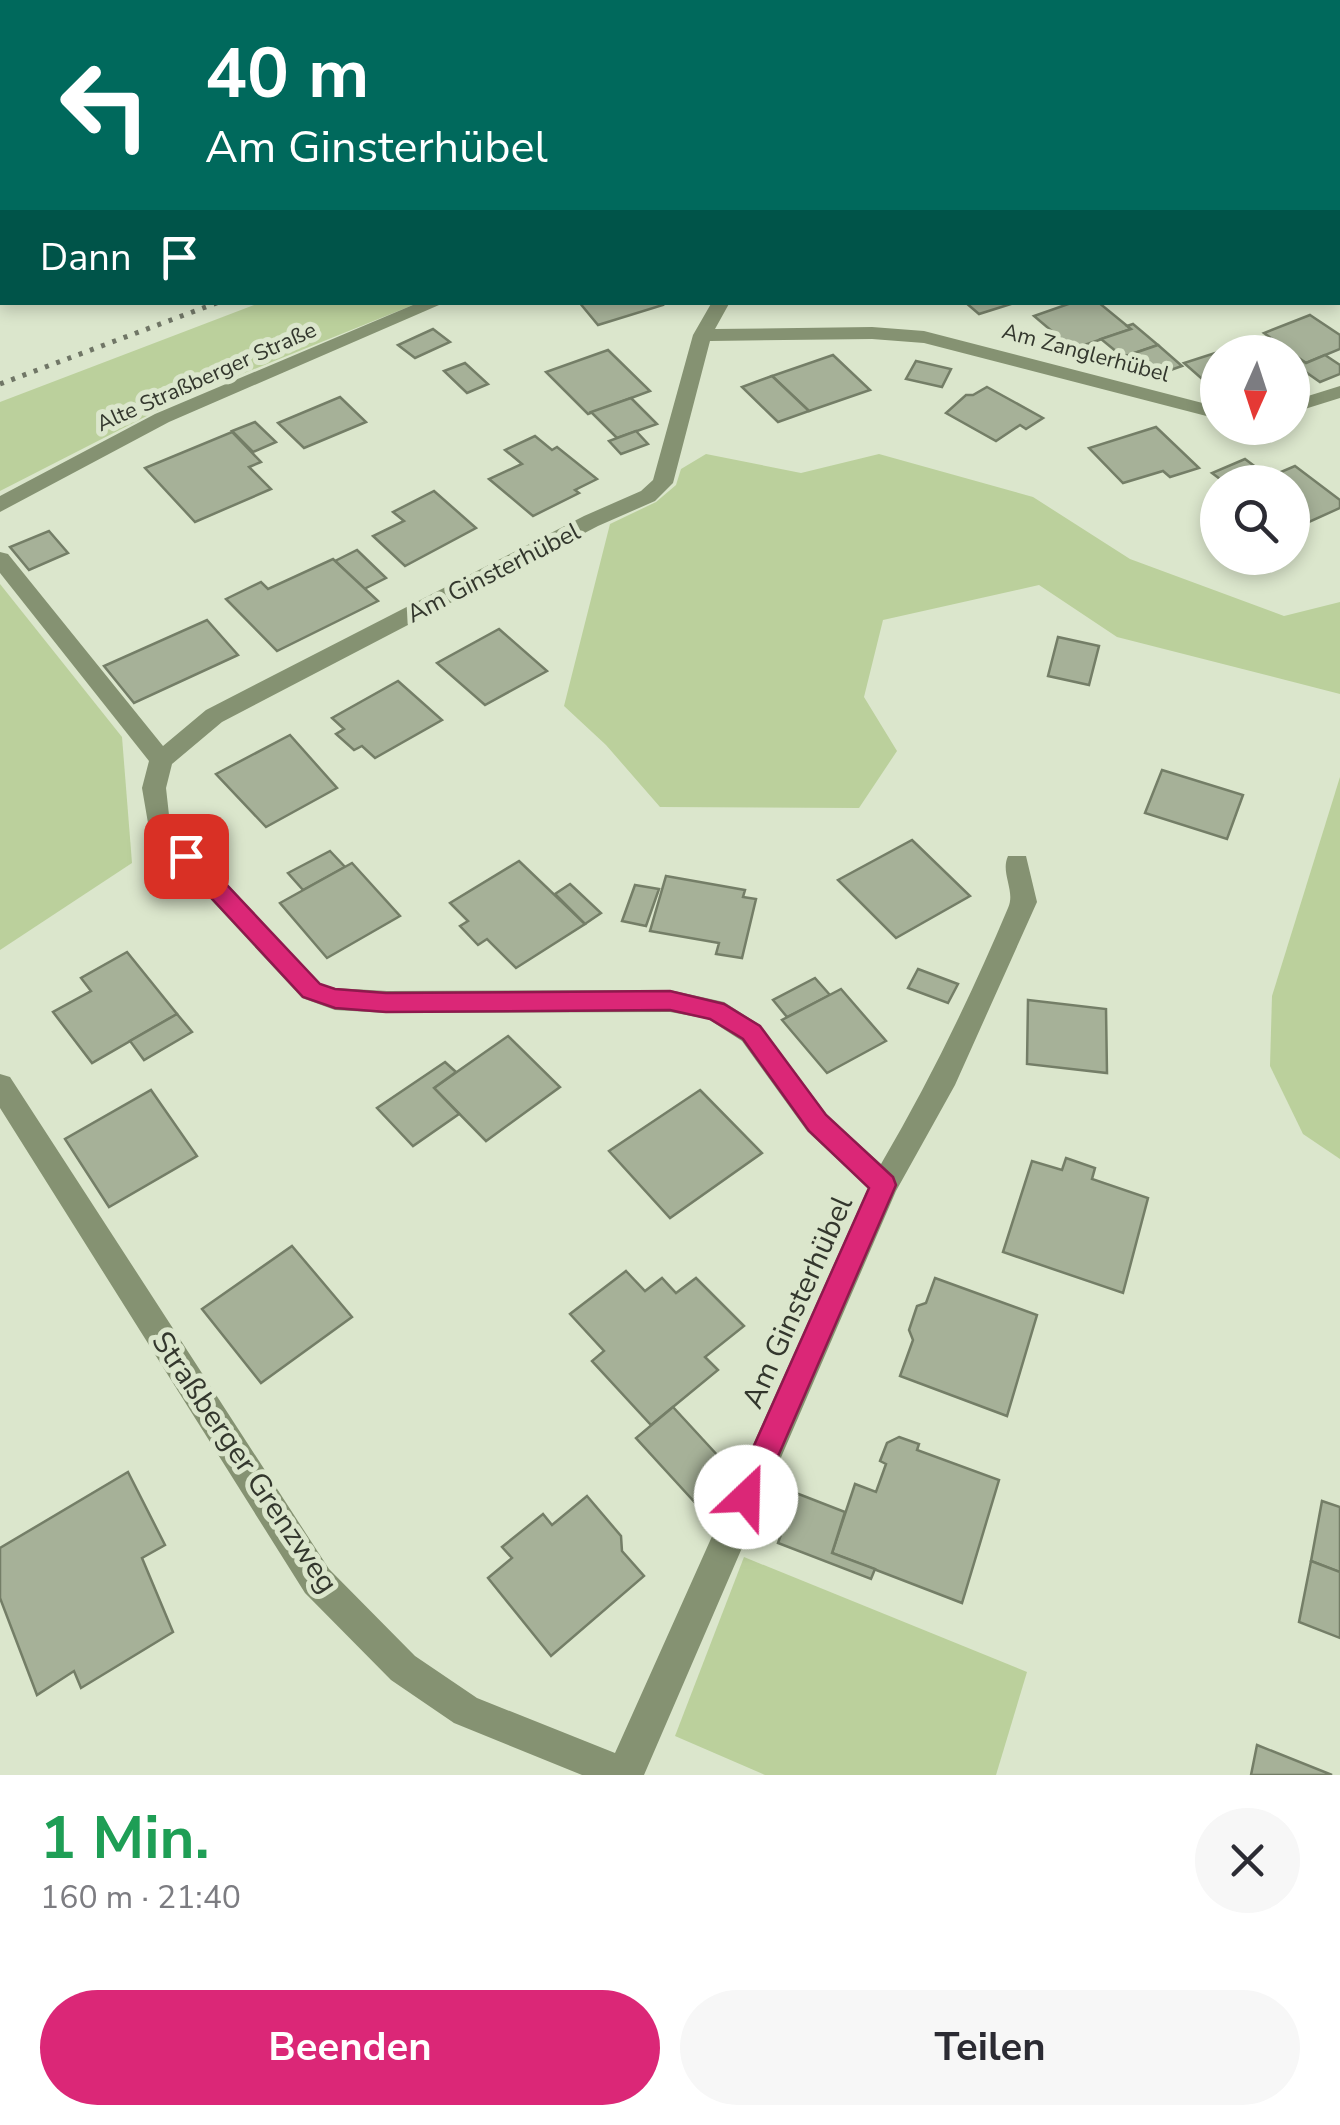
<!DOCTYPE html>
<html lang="de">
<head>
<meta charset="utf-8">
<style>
  body { margin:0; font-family:"Nunito Sans",sans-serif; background:#f7f7f7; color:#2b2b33; height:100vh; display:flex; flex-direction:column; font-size:38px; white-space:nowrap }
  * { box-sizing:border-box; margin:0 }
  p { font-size:32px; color:#7c7c81 }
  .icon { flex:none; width:55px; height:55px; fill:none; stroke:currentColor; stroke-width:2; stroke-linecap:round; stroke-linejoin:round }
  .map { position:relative; height:1775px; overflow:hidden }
  .panel { display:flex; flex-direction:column; background:#fff; flex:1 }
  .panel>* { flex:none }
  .banner { position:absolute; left:0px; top:0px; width:1340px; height:305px; box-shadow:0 5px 15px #0003; background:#00695c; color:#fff; overflow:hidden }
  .needle { width:65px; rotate:183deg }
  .controls { position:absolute; left:1200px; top:335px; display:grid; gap:20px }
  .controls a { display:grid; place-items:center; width:110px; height:110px; border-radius:50%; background:#fff; box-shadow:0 5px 15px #0003; font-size:50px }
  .pin { position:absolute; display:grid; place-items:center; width:85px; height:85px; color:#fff; margin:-42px; border-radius:20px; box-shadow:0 5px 15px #0006 }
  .me { position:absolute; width:110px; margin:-55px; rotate:24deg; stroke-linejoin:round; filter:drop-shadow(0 0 8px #0008) }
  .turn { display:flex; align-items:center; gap:35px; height:210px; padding:0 40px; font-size:45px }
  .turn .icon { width:130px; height:130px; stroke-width:2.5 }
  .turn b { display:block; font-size:70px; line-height:85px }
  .then { display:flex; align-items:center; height:95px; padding:0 40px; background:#0003; gap:20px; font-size:38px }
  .round { display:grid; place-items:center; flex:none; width:105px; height:105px; border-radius:52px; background:#f7f7f7 }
  .overview { display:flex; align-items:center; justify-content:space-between; height:170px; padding:0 40px }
  h1 { font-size:60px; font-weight:700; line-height:75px; color:#1e9e55 }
  .primary-button { display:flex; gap:20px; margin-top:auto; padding:20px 40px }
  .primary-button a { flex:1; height:115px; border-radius:60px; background:#db2777; color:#fff; font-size:40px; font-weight:700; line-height:115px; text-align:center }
  .primary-button a+a { background:#f7f7f7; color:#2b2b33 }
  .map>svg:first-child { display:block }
  .green { fill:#bbd09c }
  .building { fill:#a6b198; stroke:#747e67; stroke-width:2.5 }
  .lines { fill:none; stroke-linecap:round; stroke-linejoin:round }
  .minor { fill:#859272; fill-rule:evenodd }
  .major { stroke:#3c5010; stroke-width:25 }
  .rail { stroke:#707666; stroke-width:5; stroke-dasharray:4 8; stroke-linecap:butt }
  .route { fill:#db2777; stroke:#8e194d; stroke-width:2.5 }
  .labels { text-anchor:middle; stroke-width:10; stroke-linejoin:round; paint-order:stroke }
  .far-street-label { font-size:22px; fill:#33372d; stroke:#dbe6cc }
  .street-label { font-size:25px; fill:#33372d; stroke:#dbe6cc }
  .near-street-label { font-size:30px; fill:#33372d; stroke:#dbe6cc }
</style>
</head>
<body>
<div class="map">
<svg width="1340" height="1775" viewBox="0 0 1340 1775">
  <rect width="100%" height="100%" fill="#dbe6cc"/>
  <!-- green -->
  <g class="green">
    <path d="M262,302l156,1 -238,96 -180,92v-89z"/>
    <path d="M706,454l95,19 78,-19 154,43 97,62 154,57 56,-14v92l-223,-57 -78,-52 -156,35 -19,77 33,54 -38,57 -199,-1 -54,-62 -42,-39 46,-182 46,-22 20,-17 5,-16z"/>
    <path d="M0,584l122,153 10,126 -132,87z"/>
    <path d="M1340,777v382l-37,-25 -33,-68 2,-70z"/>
    <path d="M744,1557l283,115 -31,103h-231l-90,-39z"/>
  </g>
  <!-- building -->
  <g class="building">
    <path d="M579,302h83l1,3 -65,20z"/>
    <path d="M965,302h45l1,2 -32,10z"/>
    <path d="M1074,302h24l33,27 -58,20 -39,-33z"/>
    <path d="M1310,315l30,20v14l-34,14 -42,-30z"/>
    <path d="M1133,324l25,21 -35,12 -22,-18 30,-10 -4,-3z"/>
    <path d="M433,329l17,13 -35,16 -17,-13z"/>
    <path d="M1158,345l24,21 -34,12 -25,-21z"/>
    <path d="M1231,348l5,4h-18l-1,40 -33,-29z"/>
    <path d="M608,350l42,41 -62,23 -42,-42z"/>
    <path d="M833,355l37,35 -61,21 -37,-35z"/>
    <path d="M1325,355l15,10v9l-20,8 -27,-19 8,-3 5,3z"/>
    <path d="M916,361l35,8 -9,18 -36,-8z"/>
    <path d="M465,363l23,21 -21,9 -23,-22z"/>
    <path d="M772,376l37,35 -31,11 -36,-35z"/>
    <path d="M987,387l56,31 -17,11 -6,-4 -24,16 -50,-28 20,-18h7z"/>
    <path d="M340,397l26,25 -62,26 -26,-25z"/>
    <path d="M631,398l26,26 -40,14 -26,-26z"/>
    <path d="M255,422l21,20 -23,10 -21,-21z"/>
    <path d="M1156,427l43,41 -29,9 -7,-6 -40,12 -34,-35z"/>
    <path d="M636,431l12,13 -27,10 -12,-13z"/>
    <path d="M232,432l29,30 -12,5 22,22 -76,33 -50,-54z"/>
    <path d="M535,436l17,14 5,-3 40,32 -22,11 4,3 -46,23 -44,-37 33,-15 -17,-14z"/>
    <path d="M1245,459l24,18 -12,5h-33l-12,-9z"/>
    <path d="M1295,466l45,34v8l-40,18 -8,-6v-38h-35z"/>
    <path d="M434,491l42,37 -71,38 -32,-30 31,-15 -11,-9z"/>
    <path d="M49,531l19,22 -39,17 -19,-23z"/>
    <path d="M357,550l29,28 -22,11 -29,-28z"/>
    <path d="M333,559l45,42 -101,50 -51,-52 35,-17 7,7z"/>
    <path d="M207,620l31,35 -104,48 -30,-37z"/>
    <path d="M499,629l48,42 -62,34 -48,-42z"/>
    <path d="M1058,637l41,9 -10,39 -41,-9z"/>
    <path d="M398,681l44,39 -67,38 -13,-12 -8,4 -18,-16 8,-5 -12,-11z"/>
    <path d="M290,735l47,53 -71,39 -50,-53z"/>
    <path d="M1162,770l81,25 -16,44 -82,-26z"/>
    <path d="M912,840l58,56 -74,42 -58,-58z"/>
    <path d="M330,851l15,16 -42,23 -15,-17z"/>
    <path d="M519,861l66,63 -69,44 -29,-29 -9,6 -18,-19 8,-5 -18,-18z"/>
    <path d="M352,863l48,53 -73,42 -47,-55z"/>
    <path d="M666,876l79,14 -2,7 13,2 -14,59 -26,-4 3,-11 -69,-12z"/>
    <path d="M570,884l31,29 -16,11 -30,-30z"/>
    <path d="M635,885l24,4 -13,37 -24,-5z"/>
    <path d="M127,952l50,62 -85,49 -39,-51 38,-21 -10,-13z"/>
    <path d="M918,969l40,15 -10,19 -40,-15z"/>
    <path d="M815,978l15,17 -43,22 -14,-17z"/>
    <path d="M841,989l45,52 -59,32 -45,-53z"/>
    <path d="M1028,1000l78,9 1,64 -80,-9z"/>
    <path d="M177,1014l15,18 -48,28 -14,-19z"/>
    <path d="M508,1036l52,51 -74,54 -52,-53z"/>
    <path d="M445,1062l11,10 -22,16 25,26 -46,32 -36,-38z"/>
    <path d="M151,1090l46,66 -88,51 -44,-68z"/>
    <path d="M700,1090l62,63 -92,65 -61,-67z"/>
    <path d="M1066,1158l29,10 -3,11 56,19 -25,95 -120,-41 29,-91 30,9z"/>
    <path d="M292,1246l60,71 -91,66 -59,-74z"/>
    <path d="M626,1271l19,20 17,-13 14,15 20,-15 48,48 -39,31 13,13 -67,55 -59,-64 12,-10 -34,-37z"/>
    <path d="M935,1278l102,37 -30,101 -107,-40 13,-36 -4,-10 8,-24 9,-3z"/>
    <path d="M673,1407l46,50 -20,50 -63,-69z"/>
    <path d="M899,1437l20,7 -2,6 82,30 -37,123 -130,-50 23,-69 21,8 10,-28 -6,-3 7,-18z"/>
    <path d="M128,1472l37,73 -23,13 31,74 -92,56 -7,-17 -37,24 -37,-97v-50z"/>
    <path d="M796,1493l49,19 -13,41 43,16 -4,10 -93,-36z"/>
    <path d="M587,1496l34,40 1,15 22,25 -93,80 -63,-78 24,-20 -10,-11 41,-33 9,11z"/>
    <path d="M1322,1501l18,6v65l-29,-11z"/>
    <path d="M1311,1561l29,11v66l-41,-16z"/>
    <path d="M1257,1745l75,30h-81z"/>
  </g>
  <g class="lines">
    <!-- minor -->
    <g class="minor">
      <path d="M420,302h26l-277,120 -169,90v-16l155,-82z"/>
      <path d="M712,302h18l-15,27 157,-2 52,4 294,76v12l-294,-76 -52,-4 -162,2 -37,142 -18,18 -57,25 -376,196 -50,42 -6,24 3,27 26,34 125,135 15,4 52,3 283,-1 54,12 36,23 67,90 54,49c48,-82 90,-168 127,-256 8,-17 -8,-35 0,-52h18l11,46 -82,183 -59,106 -252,584h-62l-128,-52 -63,-43 -86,-87 -305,-485v-34l10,3 319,492 86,87 62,42 138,55 253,-565 -61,-57 -65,-90 -34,-22 -38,-7 -283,1 -52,-3 -33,-12 -125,-135 -29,-40 -6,-35 7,-27 -149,-188v-21l8,2 155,192 43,-36 378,-194 57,-25 12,-11 40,-145z"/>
      <path d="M1340,386v12l-48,15v-12z"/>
    </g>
    <!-- major -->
    <g class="major">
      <path d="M616,2l7,-2"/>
      <path d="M0,234l2,-1"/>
    </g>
    <!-- rail -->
    <g class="rail">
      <path d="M1023,2l6,-2"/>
      <path d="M0,384l219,-82"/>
    </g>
  </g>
  <!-- route -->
  <path class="route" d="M186,848l8,2 126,134 15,5 51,4 284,-2 54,13 36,22 66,89 67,62 3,8 -140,322 -10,4 -11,-4 -4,-10 138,-309 -60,-57 -66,-92 -33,-20 -40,-9 -284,2 -51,-4 -32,-11 -125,-135 -3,-6z"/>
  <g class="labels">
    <!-- far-street labels -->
    <g class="far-street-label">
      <text transform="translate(1086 352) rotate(15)" y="8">Am Zanglerhübel</text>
      <text transform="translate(206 376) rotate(-24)" y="8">Alte Straßberger Straße</text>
    </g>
    <!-- street labels -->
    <g class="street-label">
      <text transform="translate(493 572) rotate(-27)" y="9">Am Ginsterhübel</text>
    </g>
    <!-- near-street labels -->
    <g class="near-street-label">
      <text transform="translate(797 1302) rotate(-66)" y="10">Am Ginsterhübel</text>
      <text transform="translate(245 1462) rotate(56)" y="10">Straßberger Grenzweg</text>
    </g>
  </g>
</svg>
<div class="controls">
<a><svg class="needle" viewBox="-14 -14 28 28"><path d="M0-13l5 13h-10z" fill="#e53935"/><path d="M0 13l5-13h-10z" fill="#7c7c81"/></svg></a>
<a><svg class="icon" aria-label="search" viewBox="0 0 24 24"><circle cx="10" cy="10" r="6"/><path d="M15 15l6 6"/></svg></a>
</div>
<div class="pin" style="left:186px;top:856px;background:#d93025"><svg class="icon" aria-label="arrive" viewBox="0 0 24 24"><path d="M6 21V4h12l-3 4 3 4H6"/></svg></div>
<svg class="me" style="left:746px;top:1497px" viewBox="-20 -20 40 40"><circle r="19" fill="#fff"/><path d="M0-13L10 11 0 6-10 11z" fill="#db2777"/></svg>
<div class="banner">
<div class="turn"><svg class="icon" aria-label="left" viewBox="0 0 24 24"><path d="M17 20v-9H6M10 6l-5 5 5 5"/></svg><div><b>40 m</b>Am Ginsterhübel</div></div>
<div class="then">Dann<svg class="icon" aria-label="arrive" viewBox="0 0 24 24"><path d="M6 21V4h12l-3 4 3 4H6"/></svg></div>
</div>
</div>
<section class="panel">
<div class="overview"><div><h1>1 Min.</h1><p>160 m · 21:40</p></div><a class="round"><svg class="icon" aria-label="close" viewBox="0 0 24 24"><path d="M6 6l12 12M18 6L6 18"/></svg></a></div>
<div class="primary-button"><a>Beenden</a><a>Teilen</a></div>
</section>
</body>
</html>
